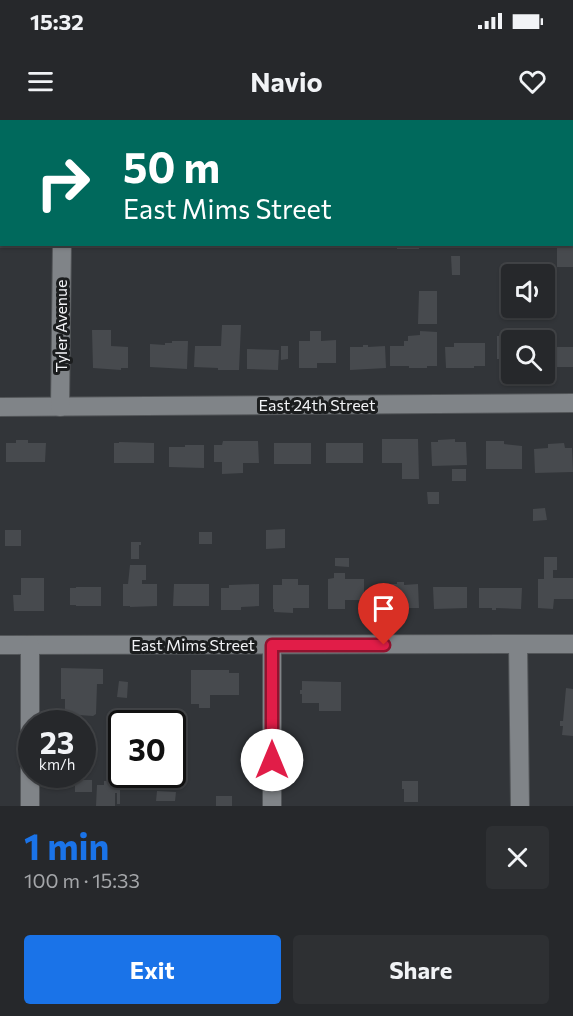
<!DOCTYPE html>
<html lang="en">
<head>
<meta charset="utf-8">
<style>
  body { margin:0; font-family:Commissioner,sans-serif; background:#2e3033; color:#f1f3f6; height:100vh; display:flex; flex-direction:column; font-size:22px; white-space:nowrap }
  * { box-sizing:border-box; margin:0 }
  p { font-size:20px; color:#a4a6a9 }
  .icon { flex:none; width:33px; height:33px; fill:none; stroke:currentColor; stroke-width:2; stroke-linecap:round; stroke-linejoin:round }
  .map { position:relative; height:686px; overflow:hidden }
  .details { display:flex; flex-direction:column; background:#26282b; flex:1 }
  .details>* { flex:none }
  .hud { position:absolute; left:0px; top:0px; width:573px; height:126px; box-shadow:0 2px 4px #0004,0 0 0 2px #424447; background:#00695c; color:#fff; overflow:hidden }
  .fabs { position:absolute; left:501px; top:144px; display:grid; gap:12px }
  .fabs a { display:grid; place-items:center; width:54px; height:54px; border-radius:6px; background:#26282b; box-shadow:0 2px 4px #0004,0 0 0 2px #424447; font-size:30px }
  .speed { position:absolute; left:18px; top:590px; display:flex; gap:12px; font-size:30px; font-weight:700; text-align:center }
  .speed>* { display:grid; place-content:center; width:78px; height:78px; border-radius:50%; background:#26282b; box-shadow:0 2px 4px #0004,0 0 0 2px #424447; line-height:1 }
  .speed small { font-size:15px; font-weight:400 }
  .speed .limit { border:3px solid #111; border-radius:9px; background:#fff; color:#111 }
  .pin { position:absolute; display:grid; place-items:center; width:51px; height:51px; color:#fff; margin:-62px -26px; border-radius:50% 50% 50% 0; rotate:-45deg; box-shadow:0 0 6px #0007 }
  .pin .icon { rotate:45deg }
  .me { position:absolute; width:66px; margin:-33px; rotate:0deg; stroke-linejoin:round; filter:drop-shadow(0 0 4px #0008) }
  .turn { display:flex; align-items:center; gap:21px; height:126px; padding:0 24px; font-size:27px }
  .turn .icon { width:78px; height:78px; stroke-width:2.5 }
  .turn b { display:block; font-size:42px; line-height:51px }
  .round { display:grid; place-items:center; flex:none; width:63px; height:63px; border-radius:6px; background:#2e3033 }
  .headline { display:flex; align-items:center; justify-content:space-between; height:102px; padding:0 24px }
  h1 { font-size:36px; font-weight:700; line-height:45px; color:#1a73e8 }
  .primary-button { display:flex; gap:12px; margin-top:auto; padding:12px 24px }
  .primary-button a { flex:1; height:69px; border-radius:6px; background:#1a73e8; color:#fff; font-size:24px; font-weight:700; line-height:69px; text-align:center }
  .primary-button a+a { background:#2e3033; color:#f1f3f6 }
  .status { display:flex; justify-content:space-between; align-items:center; height:42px; padding:0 30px; background:#26282b; direction:ltr }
  .status svg { height:16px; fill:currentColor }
  header { display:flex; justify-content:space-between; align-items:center; height:78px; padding:0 24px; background:#26282b; font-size:27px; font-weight:700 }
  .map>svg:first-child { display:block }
  .building { fill:#474a4e }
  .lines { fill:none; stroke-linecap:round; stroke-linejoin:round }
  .minor-casing { stroke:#525558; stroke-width:20 }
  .minor { stroke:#808488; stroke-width:18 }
  .route-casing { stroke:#92132f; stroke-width:15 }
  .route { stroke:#e11d48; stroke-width:10 }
  .labels { text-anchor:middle; stroke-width:6; stroke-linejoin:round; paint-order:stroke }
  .street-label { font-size:16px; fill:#f2f3f6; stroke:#1b1d1e }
</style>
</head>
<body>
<div class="status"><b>15:32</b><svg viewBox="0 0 49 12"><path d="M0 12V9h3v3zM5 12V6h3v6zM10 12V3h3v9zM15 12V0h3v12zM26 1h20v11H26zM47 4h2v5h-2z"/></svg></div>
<header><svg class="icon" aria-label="menu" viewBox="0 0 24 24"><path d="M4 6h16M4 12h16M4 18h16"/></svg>Navio<svg class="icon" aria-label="heart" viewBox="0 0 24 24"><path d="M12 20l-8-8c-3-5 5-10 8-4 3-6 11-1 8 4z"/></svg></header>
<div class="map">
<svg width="573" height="686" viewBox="0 0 573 686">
  <rect width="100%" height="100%" fill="#323539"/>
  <!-- building -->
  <g class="building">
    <rect x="289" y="124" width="42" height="3"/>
    <rect x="397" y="124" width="22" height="5"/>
    <rect x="557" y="124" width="16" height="23"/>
    <path d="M451,136h9v19h-8z"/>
    <path d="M419,171h18v33h-19z"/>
    <path d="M222,205h19l-2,45h-21v-2l-24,-1 1,-21h26z"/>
    <path d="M92,210h19v16l17,1v21h-7v2l-28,-2z"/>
    <path d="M310,211h11v10l15,-1v23h-19v5h-18v-27h11z"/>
    <path d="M420,211l17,1v34h-10v2h-18v-2h-19v-20h14v-5h4v-5l12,-1z"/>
    <path d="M532,215l1,5h-21v19h-15v-23z"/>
    <path d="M172,221h16l-1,28 -37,-2v-23l15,1v-2h7z"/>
    <path d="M454,223h31v23h-11v2h-28l-1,-21h9z"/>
    <path d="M363,225h5v2l17,-1 1,22 -36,2v-23h13z"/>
    <path d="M281,226h7v13l-7,1z"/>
    <rect x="545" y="227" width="28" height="20"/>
    <path d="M247,229l32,1 -1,20 -31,-1z"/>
    <path d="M382,319h36l1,40h-17v-16h-20z"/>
    <path d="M455,319v3h11l1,23 -35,1 -1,-24h7v-2z"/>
    <path d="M16,320h12v3h18l-1,19h-39v-19h10z"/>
    <path d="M223,321h35l1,22h-16v10l-21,1v-12h-8v-17h8z"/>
    <path d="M486,321h18v3l18,2v23h-36z"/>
    <path d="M119,322l35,1v20h-40v-20h5z"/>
    <rect x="274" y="323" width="37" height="21"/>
    <rect x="326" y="323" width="37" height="20"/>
    <path d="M564,323l1,5h7l1,24 -38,1 -1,-24 14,-1v-4z"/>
    <path d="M185,325h19v23l-35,-1v-20h16z"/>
    <rect x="452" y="349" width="14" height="12"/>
    <path d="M427,372h12v12h-11z"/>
    <path d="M545,388l2,12 -14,1v-12z"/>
    <path d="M285,409v19l-19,1v-19z"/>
    <rect x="5" y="410" width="16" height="16"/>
    <rect x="199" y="412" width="13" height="12"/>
    <path d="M131,422h10v3h-2v14h-8z"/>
    <path d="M544,437h13v13h-4v8h20v21h-19l-1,10 -15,-1v-29h6z"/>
    <path d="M335,438h14v9l-14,-1z"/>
    <path d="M130,445h16v15h-4v4h15v22l-27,1v-1h-7v-22h5z"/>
    <path d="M334,453h11v6h19v21h-19v9h-17v-30l6,-1z"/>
    <path d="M21,458h23v33h-30l-1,-16h8z"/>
    <path d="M282,459h16v6h11v23h-16v5l-19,-1v-3h-1v-24h9z"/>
    <path d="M397,462h7v3l14,-1 1,24h-36v-24h14z"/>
    <path d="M174,464h35v22h-36z"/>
    <path d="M259,464v22l-18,1v3h-20v-22h8v-3z"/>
    <path d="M76,467h25v19h-25v-1h-6v-17h6z"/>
    <path d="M433,467h34v21l-33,1z"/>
    <path d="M479,468h43l-1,21 -25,-1v2h-4v-2h-13z"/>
    <path d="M61,548l42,1v15h-6l-1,30 -3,2 -28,-2v-15h-4z"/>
    <path d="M191,550h38v3h10v22h-29v13h-11v-4h-8z"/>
    <path d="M119,561l9,1 -1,16 -10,-1z"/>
    <path d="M302,561l39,1v29h-22v-8h-17v-9h-2v-4h2z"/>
    <path d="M566,568l7,1v47l-11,-1 1,-9h-3v-5h3z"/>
    <rect x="75" y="660" width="17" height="12"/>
    <path d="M104,661h10l2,6h4v17h-3v-11h-2v13h-19l1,-21h7z"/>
    <path d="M402,661h16v21h-14v-13h-2z"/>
    <path d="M157,671l19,1 -1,9h-19z"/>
    <rect x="216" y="676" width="16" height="10"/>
  </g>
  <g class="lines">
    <defs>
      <g id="minor">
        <path d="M572,46h1"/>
        <path d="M0,287l573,-4"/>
        <path d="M60,287l2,-163"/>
        <path d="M518,524l2,162"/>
        <path d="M0,525l573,-1"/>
        <path d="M272,525v161"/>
        <path d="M30,686v-161"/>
      </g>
    </defs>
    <!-- minor casing -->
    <use href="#minor" class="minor-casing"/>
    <!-- minor -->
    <use href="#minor" class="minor"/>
  </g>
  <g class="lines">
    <defs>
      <path id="route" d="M272,640v-115h112"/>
    </defs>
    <!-- route casing -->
    <use href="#route" class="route-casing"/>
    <!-- route -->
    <use href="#route" class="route"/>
  </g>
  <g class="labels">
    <!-- street labels -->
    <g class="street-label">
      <text transform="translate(61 206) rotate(-90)" y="6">Tyler Avenue</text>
      <text x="317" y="291">East 24th Street</text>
      <text x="193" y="531">East Mims Street</text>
    </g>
  </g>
</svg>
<div class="fabs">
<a><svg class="icon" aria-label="sound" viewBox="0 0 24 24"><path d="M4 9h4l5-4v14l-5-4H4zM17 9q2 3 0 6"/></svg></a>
<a><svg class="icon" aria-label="search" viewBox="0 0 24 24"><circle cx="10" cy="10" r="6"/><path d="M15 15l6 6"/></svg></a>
</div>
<div class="speed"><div>23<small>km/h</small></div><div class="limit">30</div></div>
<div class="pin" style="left:384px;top:525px;background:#d93025"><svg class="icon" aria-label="arrive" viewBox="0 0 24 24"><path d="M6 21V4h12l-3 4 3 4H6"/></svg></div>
<svg class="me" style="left:272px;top:640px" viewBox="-20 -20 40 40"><circle r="19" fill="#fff"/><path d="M0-13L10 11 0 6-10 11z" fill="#e11d48"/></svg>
<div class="hud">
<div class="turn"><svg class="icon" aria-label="right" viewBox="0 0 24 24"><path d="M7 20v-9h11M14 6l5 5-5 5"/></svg><div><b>50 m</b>East Mims Street</div></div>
</div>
</div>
<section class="details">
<div class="headline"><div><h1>1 min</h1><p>100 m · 15:33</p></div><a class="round"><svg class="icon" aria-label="close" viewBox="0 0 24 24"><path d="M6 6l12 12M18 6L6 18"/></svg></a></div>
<div class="primary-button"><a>Exit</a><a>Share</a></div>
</section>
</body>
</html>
